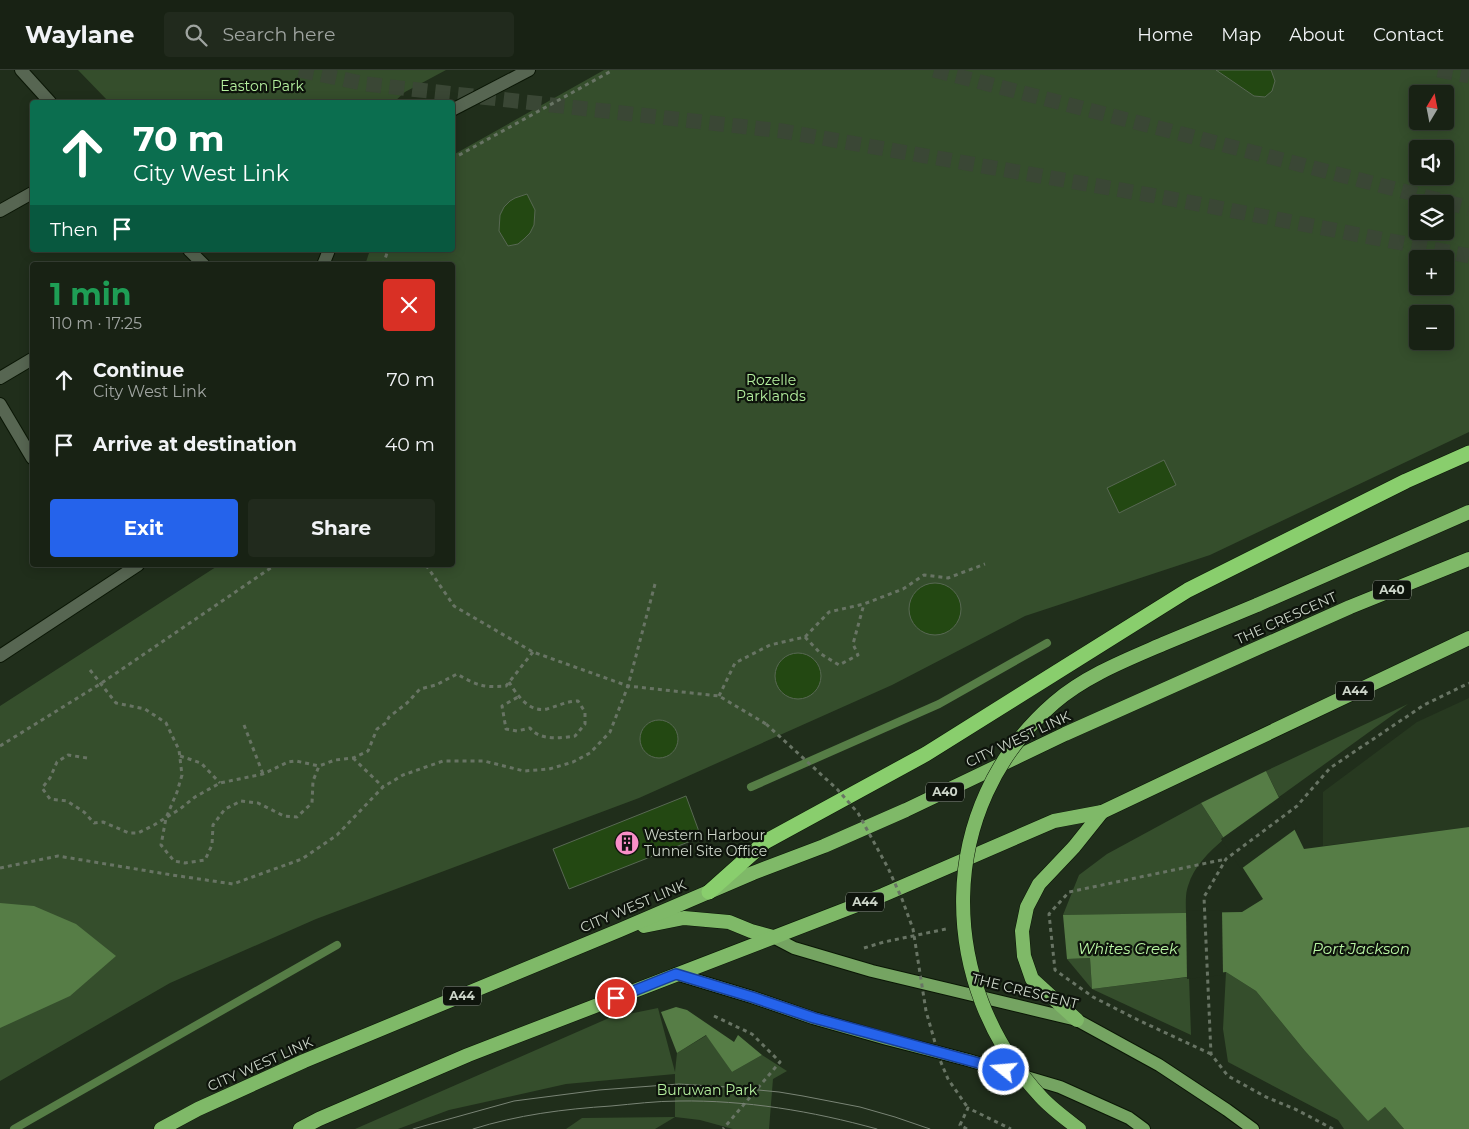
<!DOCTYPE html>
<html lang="en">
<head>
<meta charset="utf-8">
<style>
  body { margin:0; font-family:Montserrat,sans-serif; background:#212a1d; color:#f1f3f6; height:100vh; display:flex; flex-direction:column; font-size:19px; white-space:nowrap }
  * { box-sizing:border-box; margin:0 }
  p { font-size:16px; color:#9fa4a0 }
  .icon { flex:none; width:28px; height:28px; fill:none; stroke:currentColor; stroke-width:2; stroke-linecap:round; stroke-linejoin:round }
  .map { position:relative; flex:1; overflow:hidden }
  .drawer { position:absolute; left:30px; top:192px; width:425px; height:305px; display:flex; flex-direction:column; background:#182214; border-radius:5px; box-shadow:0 2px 12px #0003,0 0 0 1px #363f34 }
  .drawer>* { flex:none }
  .guide { position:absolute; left:30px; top:30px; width:425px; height:152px; border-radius:5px; box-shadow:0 2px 12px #0003,0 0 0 1px #363f34; background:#0b6e4f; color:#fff; overflow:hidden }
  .needle { width:32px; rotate:10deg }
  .controls { position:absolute; left:1409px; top:15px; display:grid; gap:10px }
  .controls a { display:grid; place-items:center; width:45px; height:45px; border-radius:5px; background:#182214; box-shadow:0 2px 12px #0003,0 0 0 1px #363f34; font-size:25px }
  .pin { position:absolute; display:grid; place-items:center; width:42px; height:42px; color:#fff; margin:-21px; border:2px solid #fff; border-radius:50%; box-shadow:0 1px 5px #0007 }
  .me { position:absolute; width:55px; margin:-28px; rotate:287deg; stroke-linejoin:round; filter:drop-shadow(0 0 4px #0008) }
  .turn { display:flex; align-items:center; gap:18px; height:105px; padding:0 20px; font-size:22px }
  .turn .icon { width:65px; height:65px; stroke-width:2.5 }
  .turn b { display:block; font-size:35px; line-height:42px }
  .then { display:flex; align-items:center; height:48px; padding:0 20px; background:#0003; gap:10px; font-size:19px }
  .round { display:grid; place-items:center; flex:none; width:52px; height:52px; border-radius:5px; background:#212a1d }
  .headline { display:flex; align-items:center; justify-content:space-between; height:85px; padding:0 20px }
  h1 { font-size:30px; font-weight:700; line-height:38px; color:#1e9e55 }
  .primary-button { display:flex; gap:10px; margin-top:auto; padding:10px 20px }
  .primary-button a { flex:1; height:58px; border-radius:5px; background:#2563eb; color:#fff; font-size:20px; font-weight:700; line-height:58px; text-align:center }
  .primary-button a+a { background:#212a1d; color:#f1f3f6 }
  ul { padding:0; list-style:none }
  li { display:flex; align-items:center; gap:15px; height:65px; padding:0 20px }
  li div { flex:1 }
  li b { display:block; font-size:19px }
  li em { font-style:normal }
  header { display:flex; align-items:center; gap:30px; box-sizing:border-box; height:70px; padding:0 25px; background:#182214; border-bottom:1px solid #363f34 }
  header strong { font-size:24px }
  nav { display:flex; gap:28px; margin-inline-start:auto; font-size:18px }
  .search { width:350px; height:45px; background:#212a1d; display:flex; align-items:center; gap:12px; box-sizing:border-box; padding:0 18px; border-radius:5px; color:#9fa4a0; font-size:19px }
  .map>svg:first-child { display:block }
  .built { fill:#273920 }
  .green { fill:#354e2c; fill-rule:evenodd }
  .water { fill:#567d46 }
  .pier { fill:#202e1b }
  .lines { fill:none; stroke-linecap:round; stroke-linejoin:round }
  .stream { stroke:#567d46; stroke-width:8 }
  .building { fill:#234812; stroke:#586853 }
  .motorway-tunnel { stroke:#3a4735; stroke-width:15; stroke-dasharray:15 8; stroke-linecap:butt }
  .minor-casing { stroke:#0a1605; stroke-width:14 }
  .secondary-casing { stroke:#0a1605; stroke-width:14 }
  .primary-casing { stroke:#0a1605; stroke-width:14 }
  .trunk-casing { stroke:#0a1605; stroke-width:15 }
  .motorway-casing { stroke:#0a1605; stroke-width:16 }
  .path { stroke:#687464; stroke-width:3; stroke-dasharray:4 4; stroke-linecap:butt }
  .minor { stroke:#576652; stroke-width:12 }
  .secondary { stroke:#576652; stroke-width:12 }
  .primary { stroke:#75a462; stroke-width:12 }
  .trunk { stroke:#7fb968; stroke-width:14 }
  .motorway { stroke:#89ce6d; stroke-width:15 }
  .tram { stroke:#798475; stroke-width:1 }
  .trunk-bridge-casing { stroke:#0a1605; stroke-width:15; stroke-linecap:butt }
  .path-bridge { stroke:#687464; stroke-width:3; stroke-dasharray:4 4; stroke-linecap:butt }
  .trunk-bridge { stroke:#7fb968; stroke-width:14 }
  .route-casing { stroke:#184099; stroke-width:12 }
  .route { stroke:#2563eb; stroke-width:9 }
  .labels { text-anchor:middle; stroke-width:4.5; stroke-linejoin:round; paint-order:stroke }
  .shield { fill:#0e140c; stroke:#939b90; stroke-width:1 }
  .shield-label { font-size:12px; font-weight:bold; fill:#ccd5c9 }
  .park-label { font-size:14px; fill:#b5f09f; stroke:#0e140c }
  .street-label { font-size:14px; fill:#ccd5c9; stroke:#0e140c }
  .poi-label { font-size:14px; fill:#ccd5c9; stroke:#0e140c; text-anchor:start }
  .water-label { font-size:15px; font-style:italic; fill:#baf6a4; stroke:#0e140c }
</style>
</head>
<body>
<header>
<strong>Waylane</strong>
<div class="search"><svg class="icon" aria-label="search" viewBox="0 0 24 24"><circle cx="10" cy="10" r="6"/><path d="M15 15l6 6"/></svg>Search here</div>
<nav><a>Home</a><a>Map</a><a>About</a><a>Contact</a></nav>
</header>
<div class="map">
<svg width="1469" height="1059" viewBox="0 0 1469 1059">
  <rect width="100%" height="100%" fill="#202e1b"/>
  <!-- built -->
  <path class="built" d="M1469,628v129l-146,19v-54l94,-70z"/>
  <!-- green -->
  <g class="green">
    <path d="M78,0h368l-41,22 -11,10h-285z"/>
    <path d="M604,0h865v362l-259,123 -185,61 -133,69 -253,113 -323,121 -146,64 -170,98v-375l219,-141h233v-300h-87l5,-15h82l1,-95zM1418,24h27v27h-27zM1418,79h27v27h-27zM1418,134h27v27h-27zM1418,189h27v27h-27zM1418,244h27v27h-27z"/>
    <path d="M1408,634l-129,93 -13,-26z"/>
    <path d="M1201,733l23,36c-15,13 -30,27 -36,47 -3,8 -2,19 -2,28l-123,1 16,-40 28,-21z"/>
    <path d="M1090,888l2,31 97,-12 2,58 -99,-46 -25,-30z"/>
    <path d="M1226,902l30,19 49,60 63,69 17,-13 19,22h-60l-6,-9 -110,-58 -5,-33z"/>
    <path d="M658,938l17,64 2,-19 30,-18 25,37 30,-17 25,16 -14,8 -4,50h-36l-33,-9 -25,-3 -20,12h-89l16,-11 93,-1v-43l-109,10 -117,26 -51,19h-43l254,-111z"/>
  </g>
  <!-- water -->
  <g class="water">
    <path d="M1266,701l38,78 165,-22v302h-65l-19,-22 -17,14 -63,-70 -49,-60 -30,-19 -134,17 -2,-31 -23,1 -4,-44 179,-3 21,-13 -62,-96z"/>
    <path d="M0,833l34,3 42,18 40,32 -46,40 -70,32z"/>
    <path d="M676,937l11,3 47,32 4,-7 24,20 -30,17 -26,-37 -29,18 -16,-41z"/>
  </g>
  <!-- pier -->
  <g class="pier">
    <path d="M1281,726l16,32 -56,41 -20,-30z"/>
    <path d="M1222,840l1,65 -36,4 -1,-68z"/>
  </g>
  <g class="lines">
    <!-- stream -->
    <g class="stream">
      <path d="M751,717l188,-83 108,-61"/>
      <path d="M14,1059l323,-184"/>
    </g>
  </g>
  <!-- building -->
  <g class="building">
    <path d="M1216,0h55l4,11 -3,10 -7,6 -11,-1z"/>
    <path d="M527,124l8,16 -1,15 -4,8 -6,6 -6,5 -10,2 -9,-15 1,-16 4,-8 6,-6 5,-3z"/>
    <path d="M1164,390l12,25 -57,28 -12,-25z"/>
    <circle cx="935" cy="539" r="26"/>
    <circle cx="798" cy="606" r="23"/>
    <circle cx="659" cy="669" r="19"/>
    <path d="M686,726l15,41 -132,52 -16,-40z"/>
  </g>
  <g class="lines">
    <!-- motorway-tunnel -->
    <g class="motorway-tunnel">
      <path d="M299,0l67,14 416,47 385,67 302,58"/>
      <path d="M934,0l535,138"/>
      <path d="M1438,0l31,6"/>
    </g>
    <defs>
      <g id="minor">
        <path d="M21,0l29,32"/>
        <path d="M0,141l32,-18"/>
        <path d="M189,180l15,15"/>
        <path d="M0,308l32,-19"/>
        <path d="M0,334l32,54"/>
      </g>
      <g id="secondary">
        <path d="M452,40l77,-40"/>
        <path d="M323,195l6,-15"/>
        <path d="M0,586l138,-91"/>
      </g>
      <g id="primary">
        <path d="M773,867l21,11 78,23 205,49 82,45 68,45 26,19"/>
        <path d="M676,904l76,23 61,21 74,21 81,21 92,27 69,31 15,11"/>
      </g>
      <g id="trunk">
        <path d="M1257,535l212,-93"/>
        <path d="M644,856l40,-8 45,4 22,9 22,6"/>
        <path d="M1077,950l-45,-41 -8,-23 -2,-25 5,-24 12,-23 35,-37 28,-35"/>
        <path d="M161,1059l37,-20 106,-48 316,-131 133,-57 71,-27 82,-36 159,-76 168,-75 117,-52 119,-48"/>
        <path d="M300,1059l19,-10 149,-64 415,-160 171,-74 48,-9 367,-174"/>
      </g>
      <path id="motorway" d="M709,822l56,-50 161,-88 262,-164 218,-109 63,-28"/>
    </defs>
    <!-- minor casing -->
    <use href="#minor" class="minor-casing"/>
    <!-- secondary casing -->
    <use href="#secondary" class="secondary-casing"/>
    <!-- primary casing -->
    <use href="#primary" class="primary-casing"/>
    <!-- trunk casing -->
    <use href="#trunk" class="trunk-casing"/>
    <!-- motorway casing -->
    <use href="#motorway" class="motorway-casing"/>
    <!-- path -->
    <g class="path">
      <path d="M452,89l161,-89"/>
      <path d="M383,195l5,-15"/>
      <path d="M426,495l28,41 79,46 95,34 91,10 47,28"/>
      <path d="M805,567l16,17 18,11 19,-10 -5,-11 11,-40"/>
      <path d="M90,600l26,33 29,6 21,14 13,27 3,25 -5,17 -11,26 -5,27 13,16 11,2 20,-3 7,-15 1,-20 12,-16 16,-8 17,2 26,13 13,1 15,-14 1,-22 6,-15 16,-6 18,-2 15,-7 9,-22 9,-6 3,-6 18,-14 13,-14 16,-4 21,-11c19,11 26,14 49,12l27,-34"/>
      <path d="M509,612c8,13 20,31 38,27 11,-3 20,-8 31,-8l7,11v12l-10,12c-14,2 -35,5 -45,-8l-13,3 -11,-2 -4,-23 16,-9"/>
      <path d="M719,626l16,-33 35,-18 35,-8 24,-25 35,-8 39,-15 21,-14 24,3 37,-14"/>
      <path d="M244,655l19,49"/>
      <path d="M0,676l100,-62 175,-119"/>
      <path d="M180,686l21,7 19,20"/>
      <path d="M87,688l-19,-3 -11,7 -7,16 -8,10 8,11 17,2 17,11 10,11 9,-1 26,11h9l16,-8 26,-16 15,-12 25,-14 43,-9 25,-12 8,-1 23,5"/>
      <path d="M353,688l30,29"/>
      <path d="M0,798l58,-12 114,19 61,9 69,-25 35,-24 46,-48 20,-12 40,-14h41l40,10 25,-2 24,-7 17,-9 20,-21 18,-46 27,-102"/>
      <path d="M864,878l20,-6 62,-13"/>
      <path d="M714,946l38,18 28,28 -57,67"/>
      <path d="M1211,984l-73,-34 -45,-23 -38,-27 -6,-56 20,-22 157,-33"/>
      <path d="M967,1059l-7,-4 8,-17 43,21"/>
      <path d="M1333,1059l-36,-19 -31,-13 -38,-21 -17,-22 -7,-157 22,-38 71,-53 33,-38 94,-63 45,-22"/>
    </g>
    <!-- minor -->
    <use href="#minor" class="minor"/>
    <!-- secondary -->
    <use href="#secondary" class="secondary"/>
    <!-- primary -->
    <use href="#primary" class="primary"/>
    <!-- trunk -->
    <use href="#trunk" class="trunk"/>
    <!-- motorway -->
    <use href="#motorway" class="motorway"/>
    <!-- tram -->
    <g class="tram">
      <path d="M413,1059l101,-28 85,-11 80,-6 48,3 52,5 24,4 57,11 35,10 35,12"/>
      <path d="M473,1059c44,-14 91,-20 138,-23 22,-2 45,-5 68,-5 66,-1 133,10 198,28"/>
    </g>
    <defs>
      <path id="trunk-bridge" d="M1079,1059c-13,-10 -27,-20 -38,-32 -105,-113 -107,-290 13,-394 31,-27 72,-43 109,-59 31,-13 63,-26 94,-39"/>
    </defs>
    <!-- trunk-bridge casing -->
    <use href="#trunk-bridge" class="trunk-bridge-casing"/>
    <!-- path-bridge -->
    <path class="path-bridge" d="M766,654l71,65 21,24 30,55 14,31 11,30 13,82 14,49 8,19 20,29"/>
    <!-- trunk-bridge -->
    <use href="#trunk-bridge" class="trunk-bridge"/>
  </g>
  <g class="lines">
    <defs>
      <path id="route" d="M616,928l60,-24 76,23 62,21 190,52"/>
    </defs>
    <!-- route casing -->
    <use href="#route" class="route-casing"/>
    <!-- route -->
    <use href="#route" class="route"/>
  </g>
  <!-- icons -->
  <defs>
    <symbol id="building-disc" viewBox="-11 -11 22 22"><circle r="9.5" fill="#f98fc8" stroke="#0e140c"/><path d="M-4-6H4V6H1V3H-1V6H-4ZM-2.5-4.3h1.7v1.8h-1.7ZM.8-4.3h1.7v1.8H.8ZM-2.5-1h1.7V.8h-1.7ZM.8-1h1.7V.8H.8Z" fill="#111"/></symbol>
  </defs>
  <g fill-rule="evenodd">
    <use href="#building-disc" x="613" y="759" width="28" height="28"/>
  </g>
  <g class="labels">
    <!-- shield labels -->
    <g class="shield">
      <rect x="1373" y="510.5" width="38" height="19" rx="4"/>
      <rect x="1336" y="611.5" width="38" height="19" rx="4"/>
      <rect x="926" y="712.5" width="38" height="19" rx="4"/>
      <rect x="846" y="822.5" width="38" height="19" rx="4"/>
      <rect x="443" y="916.5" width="38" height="19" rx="4"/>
    </g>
    <g class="shield-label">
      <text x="1392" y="524">A40</text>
      <text x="1355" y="625">A44</text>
      <text x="945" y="726">A40</text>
      <text x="865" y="836">A44</text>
      <text x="462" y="930">A44</text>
    </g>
    <!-- park labels -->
    <g class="park-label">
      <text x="262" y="21">Easton Park</text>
      <text x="771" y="315">Rozelle<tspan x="771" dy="16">Parklands</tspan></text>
      <text x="707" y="1025">Buruwan Park</text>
    </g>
    <!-- street labels -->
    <g class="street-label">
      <text transform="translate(1286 548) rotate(-24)" y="5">THE CRESCENT</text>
      <text transform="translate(1018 669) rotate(-25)" y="5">CITY WEST LINK</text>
      <text transform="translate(633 836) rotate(-23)" y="5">CITY WEST LINK</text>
      <text transform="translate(1025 921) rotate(14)" y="5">THE CRESCENT</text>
      <text transform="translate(260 994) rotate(-24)" y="5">CITY WEST LINK</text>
    </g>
    <!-- poi labels -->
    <g class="poi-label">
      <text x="644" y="770">Western Harbour<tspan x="644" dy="16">Tunnel Site Office</tspan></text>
    </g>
    <!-- water labels -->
    <g class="water-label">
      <text x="1128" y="884">Whites Creek</text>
      <text x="1361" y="884">Port Jackson</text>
    </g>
  </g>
</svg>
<div class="controls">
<a><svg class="needle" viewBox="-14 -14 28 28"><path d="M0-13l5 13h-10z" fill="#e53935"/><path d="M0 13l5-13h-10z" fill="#9fa4a0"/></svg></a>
<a><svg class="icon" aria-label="sound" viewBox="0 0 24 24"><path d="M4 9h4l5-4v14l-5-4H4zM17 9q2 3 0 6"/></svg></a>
<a><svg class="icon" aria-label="layers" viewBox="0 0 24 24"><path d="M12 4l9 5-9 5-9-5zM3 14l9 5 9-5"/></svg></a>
<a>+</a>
<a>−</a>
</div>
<div class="pin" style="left:616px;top:928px;background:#d93025"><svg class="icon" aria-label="arrive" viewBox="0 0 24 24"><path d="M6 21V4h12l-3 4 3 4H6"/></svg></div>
<svg class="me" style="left:1004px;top:1000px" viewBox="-20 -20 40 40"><circle r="17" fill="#2563eb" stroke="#fff" stroke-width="3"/><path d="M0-11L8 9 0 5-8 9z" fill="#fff"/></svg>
<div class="guide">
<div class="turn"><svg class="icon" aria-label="ahead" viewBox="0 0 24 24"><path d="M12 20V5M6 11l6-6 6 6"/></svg><div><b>70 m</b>City West Link</div></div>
<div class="then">Then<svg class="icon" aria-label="arrive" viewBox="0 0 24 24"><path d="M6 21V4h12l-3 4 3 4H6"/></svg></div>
</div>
<section class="drawer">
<div class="headline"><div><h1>1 min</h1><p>110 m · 17:25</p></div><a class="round" style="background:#d93025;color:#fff"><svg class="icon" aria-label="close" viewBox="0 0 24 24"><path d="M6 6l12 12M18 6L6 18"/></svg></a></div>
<ul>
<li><svg class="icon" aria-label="ahead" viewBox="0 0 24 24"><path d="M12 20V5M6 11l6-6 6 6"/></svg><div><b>Continue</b><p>City West Link</p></div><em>70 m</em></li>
<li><svg class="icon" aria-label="arrive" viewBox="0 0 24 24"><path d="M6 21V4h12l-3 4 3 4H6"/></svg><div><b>Arrive at destination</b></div><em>40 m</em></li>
</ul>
<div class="primary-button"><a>Exit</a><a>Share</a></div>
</section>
</div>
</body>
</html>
